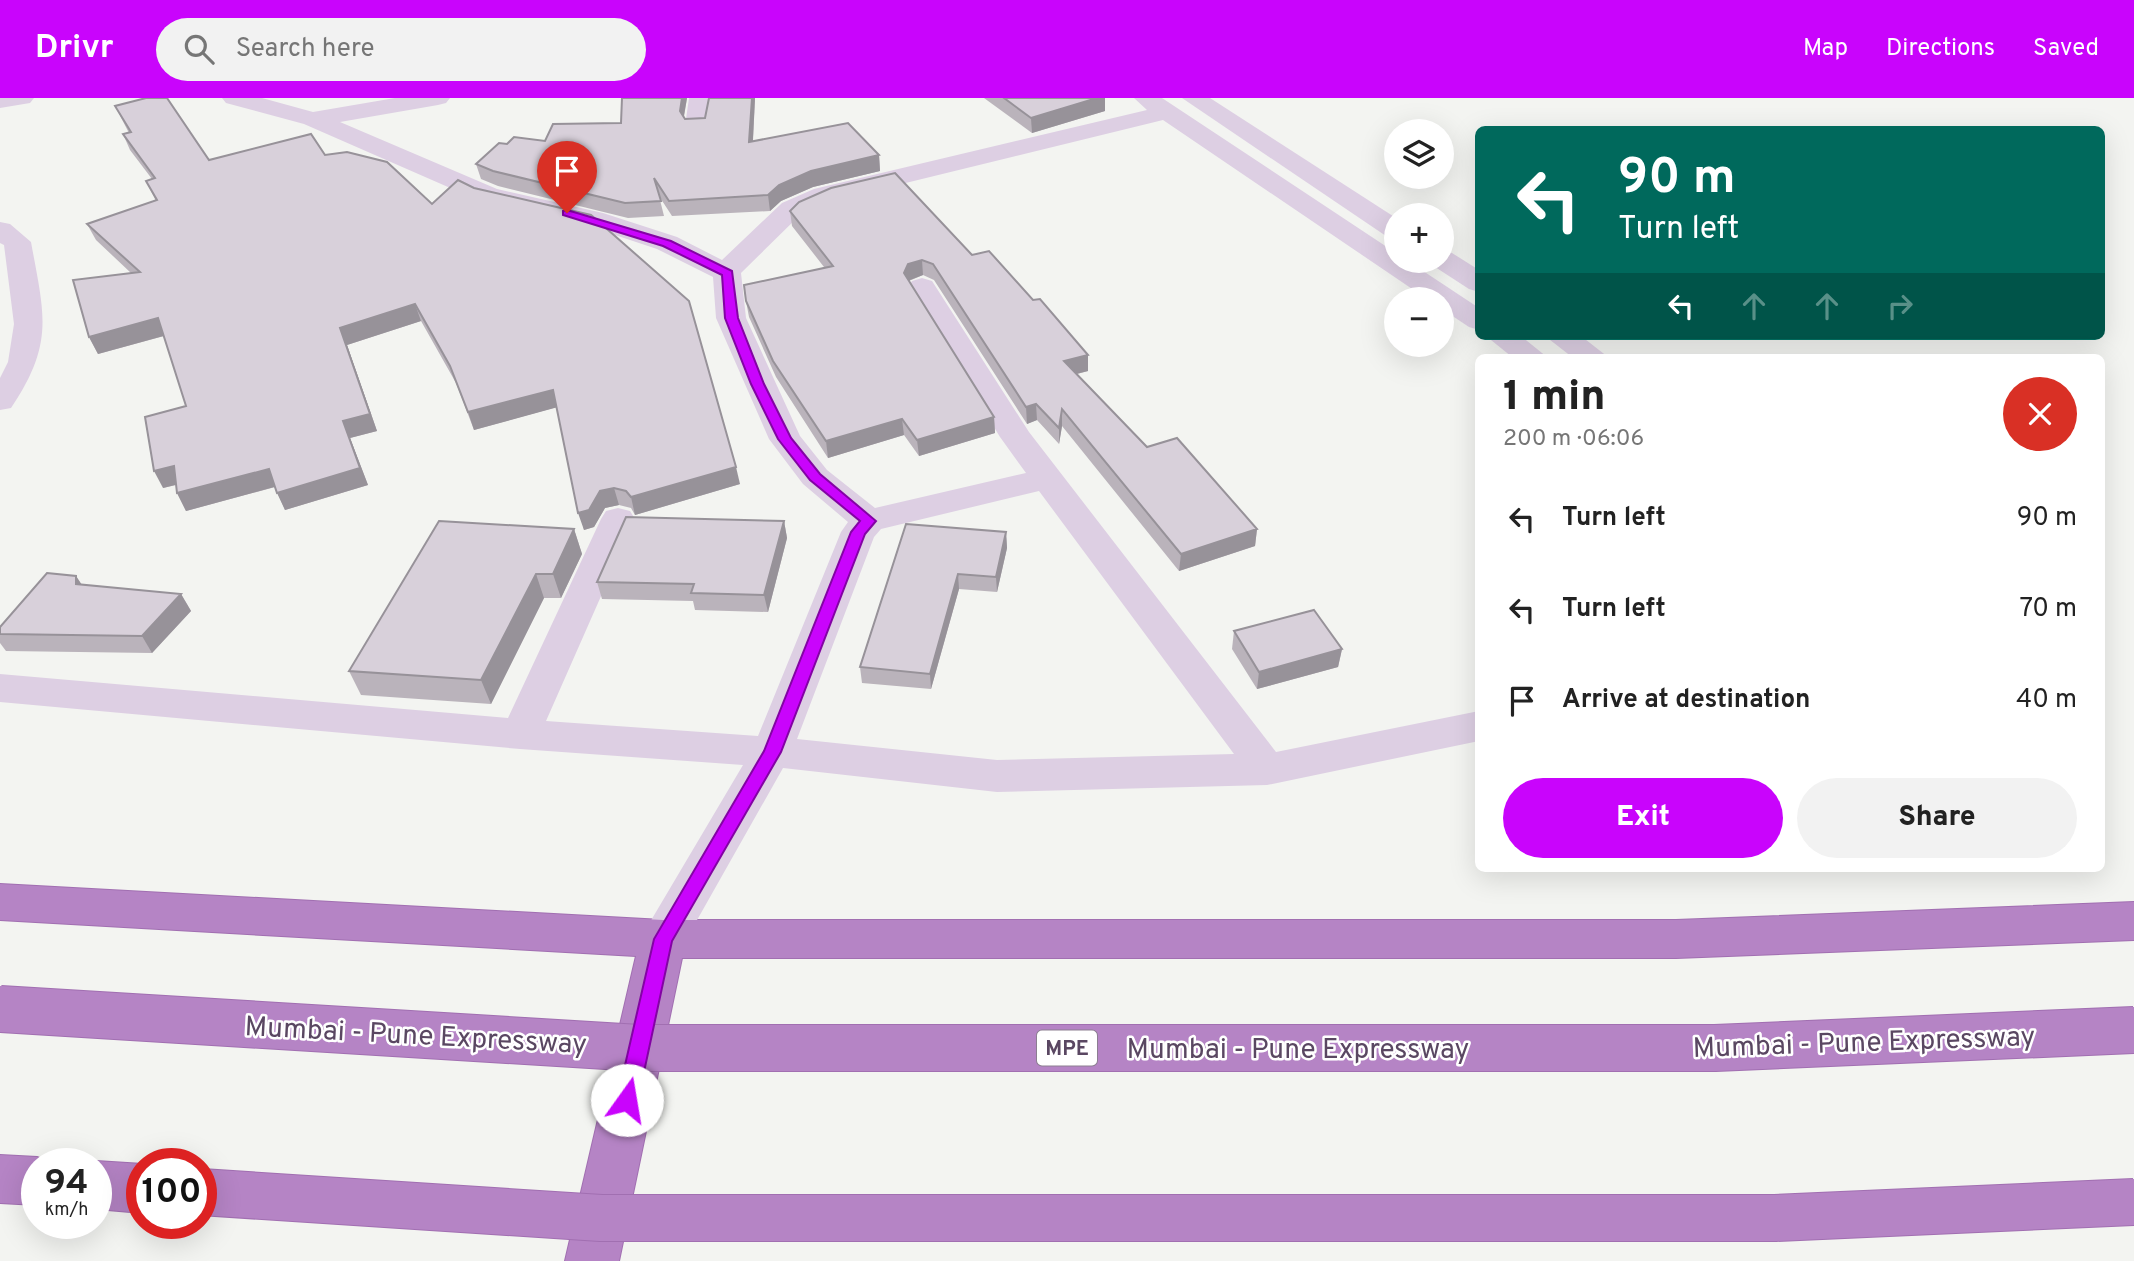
<!DOCTYPE html>
<html lang="en">
<head>
<meta charset="utf-8">
<style>
  body { margin:0; font-family:Overpass,sans-serif; background:#f2f2f2; color:#222; height:100vh; display:flex; flex-direction:column; font-size:26px; white-space:nowrap }
  * { box-sizing:border-box; margin:0 }
  p { font-size:23px; color:#767676 }
  .icon { flex:none; width:38px; height:38px; fill:none; stroke:currentColor; stroke-width:2; stroke-linecap:round; stroke-linejoin:round }
  .map { position:relative; flex:1; overflow:hidden }
  .side { position:absolute; left:1475px; top:256px; width:630px; height:518px; display:flex; flex-direction:column; background:#fff; border-radius:10px; box-shadow:0 7px 28px #0002 }
  .side>* { flex:none }
  .hud { position:absolute; left:1475px; top:28px; width:630px; height:214px; border-radius:10px; box-shadow:0 7px 28px #0002; background:#00695c; color:#fff; overflow:hidden }
  .controls { position:absolute; left:1384px; top:21px; display:grid; gap:14px }
  .controls a { display:grid; place-items:center; width:70px; height:70px; border-radius:50%; background:#fff; box-shadow:0 7px 28px #0002; font-size:35px }
  .speed { position:absolute; left:21px; top:1050px; display:flex; gap:14px; font-size:35px; font-weight:700; text-align:center }
  .speed>* { display:grid; place-content:center; width:91px; height:91px; border-radius:50%; background:#fff; box-shadow:0 7px 28px #0002; line-height:1 }
  .speed small { font-size:18px; font-weight:400 }
  .speed .limit { border:10px solid #d22; background:#fff; color:#111 }
  .pin { position:absolute; display:grid; place-items:center; width:60px; height:60px; color:#fff; margin:-72px -30px; border-radius:50% 50% 50% 0; rotate:-45deg; box-shadow:0 0 7px #0007 }
  .pin .icon { rotate:45deg }
  .me { position:absolute; width:77px; margin:-38px; rotate:13deg; stroke-linejoin:round; filter:drop-shadow(0 0 5px #0008) }
  .turn { display:flex; align-items:center; gap:24px; height:147px; padding:0 28px; font-size:32px }
  .turn .icon { width:91px; height:91px; stroke-width:2.5 }
  .turn b { display:block; font-size:49px; line-height:60px }
  .lanes { display:flex; align-items:center; height:66px; padding:0 28px; background:#0003; justify-content:center; gap:35px; direction:ltr }
  .lanes .off { opacity:.35 }
  .round { display:grid; place-items:center; flex:none; width:74px; height:74px; border-radius:37px; background:#f2f2f2 }
  .summary { display:flex; align-items:center; justify-content:space-between; height:119px; padding:0 28px }
  h1 { font-size:42px; font-weight:800; line-height:52px }
  .primary-button { display:flex; gap:14px; margin-top:auto; padding:14px 28px }
  .primary-button a { flex:1; height:80px; border-radius:42px; background:#c904fc; color:#fff; font-size:28px; font-weight:800; line-height:80px; text-align:center }
  .primary-button a+a { background:#f2f2f2; color:#222 }
  ul { padding:0; list-style:none }
  li { display:flex; align-items:center; gap:21px; height:91px; padding:0 28px }
  li div { flex:1 }
  li b { display:block; font-size:26px }
  li em { font-style:normal }
  header { display:flex; align-items:center; gap:42px; box-sizing:border-box; height:98px; padding:0 35px; background:#c904fc; color:#fff }
  header strong { font-size:33px }
  nav { display:flex; gap:38px; margin-inline-start:auto; font-size:24px }
  .search { width:490px; height:63px; background:#f2f2f2; display:flex; align-items:center; gap:18px; box-sizing:border-box; padding:0 24px; border-radius:38px; color:#767676; font-size:26px }
  .map>svg:first-child { display:block }
  .lines { fill:none; stroke-linecap:round; stroke-linejoin:round }
  .highway-casing { stroke:#a16fb1; stroke-width:2 }
  .minor { fill:#ddcfe3; fill-rule:evenodd }
  .highway { fill:#b584c5; fill-rule:evenodd }
  .highway-bridge-casing { stroke:#a16fb1; stroke-width:48; stroke-linecap:butt }
  .highway-bridge { stroke:#b584c5; stroke-width:46 }
  .wall { fill:#bab3bb }
  .shaded-wall { fill:#979299 }
  .building { fill:#d8d0da; stroke:#979299; stroke-width:2 }
  .route { fill:#c904fc; stroke:#8303a4; stroke-width:2 }
  .labels { text-anchor:middle; stroke-width:5; stroke-linejoin:round; paint-order:stroke }
  .shield { fill:#fff; stroke:#8c7e91; stroke-width:2 }
  .shield-label { font-size:21px; font-weight:bold; fill:#5a4762 }
  .near-street-label { font-size:28px; fill:#5a4762; stroke:#fff }
</style>
</head>
<body>
<header>
<strong>Drivr</strong>
<div class="search"><svg class="icon" aria-label="search" viewBox="0 0 24 24"><circle cx="10" cy="10" r="6"/><path d="M15 15l6 6"/></svg>Search here</div>
<nav><a>Map</a><a>Directions</a><a>Saved</a></nav>
</header>
<div class="map">
<svg width="2134" height="1163" viewBox="0 0 2134 1163">
  <rect width="100%" height="100%" fill="#f3f4f1"/>
  <g class="lines">
    <defs>
      <g id="highway">
        <path d="M0,786l663,36h1013l458,-18v38l-458,18h-994l-63,303h-54l71,-305 -636,-36z"/>
        <path d="M0,1057l37,2 18,7h-18v41l-37,-2z"/>
        <path d="M96,1063l47,3 -1,49 -46,-4v-45h-8z"/>
      </g>
    </defs>
    <!-- highway casing -->
    <use href="#highway" class="highway-casing"/>
    <!-- minor -->
    <g class="minor">
      <path d="M0,0h34l-4,5 -30,5z"/>
      <path d="M222,0h40l51,14 82,-14h55l-4,5 -8,2 -98,17 157,67 106,24 74,24 45,23 60,-57 32,-14 333,-79 -13,-12h28l234,155v8h12l71,47v22l-10,-3 -27,-18v-10h-15l-264,-179 -331,81 -32,14 -59,58 5,45 54,118 27,34 48,38 151,-35 -26,-36 -92,-150 4,-6 10,-3 10,3 97,151 247,320 203,-41v30l-212,44 -270,7 -214,-24 -104,184 -16,6 -16,-6 -7,-13 103,-174 -223,-16 -520,-47v-28l508,44 93,-199 5,-8 12,-3 12,3 5,8 -89,202 212,15 83,-204 7,-10 -45,-38 -34,-45 -53,-121 -3,-41 -56,-28 -72,-24 -105,-24 -176,-77 -78,-21zM1039,393l195,263 -237,6 -200,-21 77,-202 7,-8z"/>
      <path d="M689,0h24l-7,33h-18l-3,-5z"/>
      <path d="M1182,0h28l186,120v20l-10,-2z"/>
      <path d="M0,124l10,2 21,18c13,72 24,101 -20,166l-11,2v-32l8,-16 6,-38 -10,-79 -4,-2z"/>
      <path d="M1442,153l10,2 27,17v22l-10,-3 -37,-24 -3,-4h13z"/>
      <path d="M1486,238h35l26,21h-35z"/>
      <path d="M1545,238h36l27,21h-36z"/>
    </g>
    <!-- highway -->
    <use href="#highway" class="highway"/>
    <defs>
      <g id="highway-bridge">
        <path d="M0,911l639,39h1076l419,-18"/>
        <path d="M201,1094l400,26h1174l359,-16"/>
      </g>
    </defs>
    <!-- highway-bridge casing -->
    <use href="#highway-bridge" class="highway-bridge-casing"/>
    <!-- highway-bridge -->
    <use href="#highway-bridge" class="highway-bridge"/>
  </g>
  <!-- wall -->
  <g class="wall">
    <path d="M687,0l-3,19 1,2 20,-1 50,-20 -2,43 126,14 1,16 -67,16 -32,14 -11,10 -98,5 -13,-20 5,20 -36,2 -130,-32 -17,-7 -5,-15 31,-20 38,-3 76,-18z"/>
    <path d="M984,0h121v13l-73,22z"/>
    <path d="M115,8l94,54 116,-5 107,49 308,280 -105,31 -4,-7 -12,-3 -14,3 -11,19 -10,3 -27,-123 -83,23 -18,-47 -35,-62 -74,24 30,86 -27,7 18,47 -83,25 -10,-23 -89,24 -9,-18 -1,-8 -13,3 23,-82 -22,-70 -66,18 -9,-17 42,-64 -35,-33 -9,-16 69,-23 -10,-20 6,-2 -22,-29 -7,-16 6,-1z"/>
    <path d="M790,113l182,44 116,116 -11,3 70,73 110,82 -2,17 -76,25 -117,-145 -3,18 -22,-24 -10,4 -93,-144 -11,-5 -14,6 85,136 1,16 -76,23 -15,-21 -76,23 -52,-81 -27,-60 -3,-16 78,-34 -32,-41z"/>
    <path d="M784,423l3,17 -19,74 -73,-2 -2,-9 -91,-2 -5,-17z"/>
    <path d="M906,426l100,8 1,16 -10,44 -38,-3 -28,100 -69,-6 -2,-16z"/>
    <path d="M574,431l8,25 -21,44h-17l-53,106 -130,-9 -12,-24z"/>
    <path d="M76,478l6,9 99,9 10,17 -39,42 -146,-2 -6,-8v-16z"/>
    <path d="M1234,533l108,18 -4,18 -81,22 -25,-40z"/>
  </g>
  <!-- shaded-wall -->
  <g class="shaded-wall">
    <path d="M682,0h5l-5,28 -2,-15z"/>
    <path d="M752,0h3l-3,59 -3,-15z"/>
    <path d="M1097,0h8v13l-73,22 -1,-15z"/>
    <path d="M879,57l1,16 -67,16 -32,14 -11,10 -2,-16 11,-10 32,-14z"/>
    <path d="M922,162l1,15 -13,5 -4,8 -2,-15 4,-9z"/>
    <path d="M415,206l6,17 -74,24 30,86 -27,7 18,47 -83,25 -8,-17 66,-72 -3,-93z"/>
    <path d="M158,220l9,17 -69,19 -9,-17z"/>
    <path d="M1088,257v16l-24,6v-16z"/>
    <path d="M553,292l5,17 -84,23 -6,-18z"/>
    <path d="M1036,306l1,16 -10,4 -1,-17z"/>
    <path d="M1062,311v17l-3,18v-16z"/>
    <path d="M994,319l1,16 -76,23 -2,-16z"/>
    <path d="M902,321l2,16 -76,23 -2,-17z"/>
    <path d="M174,368l9,17 -20,5 -9,-17z"/>
    <path d="M736,369l4,17 -105,31 -4,-18z"/>
    <path d="M269,371l9,17 -92,25 -9,-18z"/>
    <path d="M614,390l5,17 -14,3 -11,19 -10,3 -6,-17 22,-22z"/>
    <path d="M784,423l3,17 -19,74 -4,-17z"/>
    <path d="M574,431l8,25 -21,44 -8,-24z"/>
    <path d="M1257,431l-2,17 -76,25 2,-17z"/>
    <path d="M1006,434l1,16 -10,44 -1,-15z"/>
    <path d="M536,476l8,24 -53,106 -10,-24z"/>
    <path d="M958,476l1,15 -28,100 -1,-15z"/>
    <path d="M76,478l11,17 -11,-9z"/>
    <path d="M181,496l10,17 -39,42 -10,-17z"/>
    <path d="M1342,551l-4,18 -81,22 2,-17z"/>
  </g>
  <!-- building -->
  <g class="building">
    <path d="M146,0h21l42,62 102,-26 14,21 22,-3 40,10 45,42 26,-24 16,8 117,27 98,86 47,166 -105,30 -5,-6 -12,-3 -14,3 -11,19 -11,3 -25,-123 -85,22 -18,-46 -35,-62 -75,24 30,86 -27,7 17,47 -83,25 -8,-24 -92,24 -3,-27 -20,5 -9,-54 41,-11 -28,-88 -69,19 -16,-57 67,-8 -53,-48 70,-24 -11,-19 9,-3 -32,-44 8,-2 -16,-26z"/>
    <path d="M622,0h60l-2,13 5,8 20,-1 4,-20h43l-3,44 99,-19 31,32 -68,16 -32,14 -11,10 -99,6 -15,-23 7,23 -36,2 -132,-32 -17,-7 23,-21 8,1 7,-7 31,4 8,-17 68,-1z"/>
    <path d="M1004,0h93l-66,20z"/>
    <path d="M895,75l77,82 17,-4 44,49 7,-1 48,56 -24,6 83,86 30,-9 80,91 -76,25 -119,-145 -3,19 -23,-24 -10,3 -93,-143 -11,-4 -14,4 -4,9 90,144 -77,23 -15,-21 -76,22 -53,-80 -27,-60 -2,-16 89,-19 -43,-55 9,-9 32,-14z"/>
    <path d="M626,419l158,4 -20,74 -73,-2 3,-9 -97,-2z"/>
    <path d="M439,423l135,8 -21,45h-17l-55,106 -132,-9z"/>
    <path d="M906,426l100,8 -10,45 -38,-3 -28,100 -70,-7z"/>
    <path d="M47,475l29,3v8l105,10 -39,42 -142,-2v-7z"/>
    <path d="M1314,512l28,39 -83,23 -25,-41z"/>
  </g>
  <!-- route -->
  <path class="route" d="M567,112l104,31 61,30 6,47 26,66 27,54 29,36 56,47 -11,13 -84,218 -109,189 -34,159 -3,7 -8,3 -7,-3 -3,-7 37,-161 110,-188 87,-219 9,-11 -50,-41 -32,-41 -27,-55 -26,-66 -3,-43 -59,-29 -100,-31v-4z"/>
  <g class="labels">
    <!-- shield labels -->
    <rect class="shield" x="1037" y="932.5" width="60" height="35" rx="5"/>
    <g class="shield-label">
      <text x="1067" y="957">MPE</text>
    </g>
    <!-- near-street labels -->
    <g class="near-street-label">
      <text transform="translate(416 936) rotate(3)" y="10">Mumbai - Pune Expressway</text>
      <text transform="translate(1864 943) rotate(-2)" y="10">Mumbai - Pune Expressway</text>
      <text x="1298" y="960">Mumbai - Pune Expressway</text>
    </g>
  </g>
</svg>
<div class="controls">
<a><svg class="icon" aria-label="layers" viewBox="0 0 24 24"><path d="M12 4l9 5-9 5-9-5zM3 14l9 5 9-5"/></svg></a>
<a>+</a>
<a>−</a>
</div>
<div class="speed"><div>94<small>km/h</small></div><div class="limit">100</div></div>
<div class="pin" style="left:567px;top:115px;background:#d93025"><svg class="icon" aria-label="arrive" viewBox="0 0 24 24"><path d="M6 21V4h12l-3 4 3 4H6"/></svg></div>
<svg class="me" style="left:627px;top:1002px" viewBox="-20 -20 40 40"><circle r="19" fill="#fff"/><path d="M0-13L10 11 0 6-10 11z" fill="#c904fc"/></svg>
<div class="hud">
<div class="turn"><svg class="icon" aria-label="left" viewBox="0 0 24 24"><path d="M17 20v-9H6M10 6l-5 5 5 5"/></svg><div><b>90 m</b>Turn left</div></div>
<div class="lanes"><svg class="icon" aria-label="left" viewBox="0 0 24 24"><path d="M17 20v-9H6M10 6l-5 5 5 5"/></svg><svg class="icon off" aria-label="ahead" viewBox="0 0 24 24"><path d="M12 20V5M6 11l6-6 6 6"/></svg><svg class="icon off" aria-label="ahead" viewBox="0 0 24 24"><path d="M12 20V5M6 11l6-6 6 6"/></svg><svg class="icon off" aria-label="right" viewBox="0 0 24 24"><path d="M7 20v-9h11M14 6l5 5-5 5"/></svg></div>
</div>
<section class="side">
<div class="summary"><div><h1>1 min</h1><p>200 m · 06:06</p></div><a class="round" style="background:#d93025;color:#fff"><svg class="icon" aria-label="close" viewBox="0 0 24 24"><path d="M6 6l12 12M18 6L6 18"/></svg></a></div>
<ul>
<li><svg class="icon" aria-label="left" viewBox="0 0 24 24"><path d="M17 20v-9H6M10 6l-5 5 5 5"/></svg><div><b>Turn left</b></div><em>90 m</em></li>
<li><svg class="icon" aria-label="left" viewBox="0 0 24 24"><path d="M17 20v-9H6M10 6l-5 5 5 5"/></svg><div><b>Turn left</b></div><em>70 m</em></li>
<li><svg class="icon" aria-label="arrive" viewBox="0 0 24 24"><path d="M6 21V4h12l-3 4 3 4H6"/></svg><div><b>Arrive at destination</b></div><em>40 m</em></li>
</ul>
<div class="primary-button"><a>Exit</a><a>Share</a></div>
</section>
</div>
</body>
</html>
